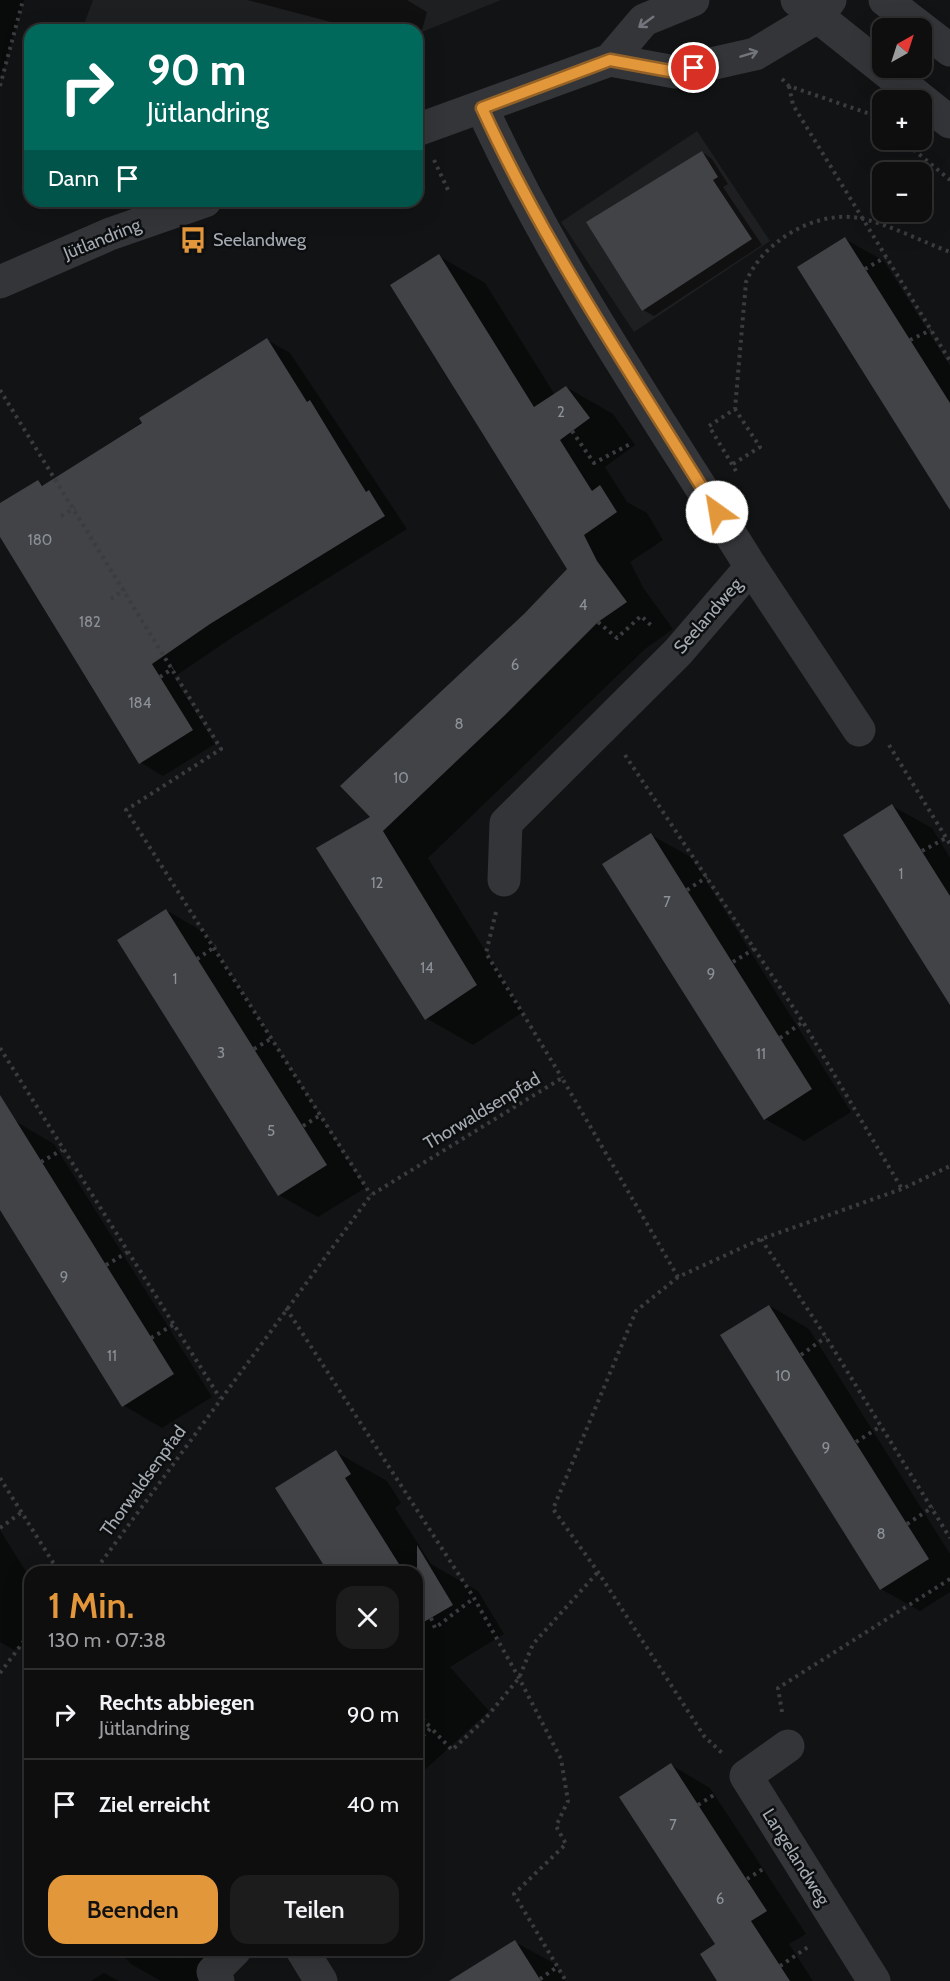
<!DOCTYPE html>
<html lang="de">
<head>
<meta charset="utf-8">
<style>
  body { margin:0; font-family:Cabin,sans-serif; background:#1c1c1d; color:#f1f3f6; height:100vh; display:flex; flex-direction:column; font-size:22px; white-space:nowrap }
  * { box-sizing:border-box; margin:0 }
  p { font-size:20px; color:#9b9c9e }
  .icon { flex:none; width:33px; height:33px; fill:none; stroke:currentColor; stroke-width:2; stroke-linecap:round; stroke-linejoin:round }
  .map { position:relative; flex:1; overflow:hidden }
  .panel { position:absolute; left:24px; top:1566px; width:399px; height:390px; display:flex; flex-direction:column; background:#0e0e0f; border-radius:18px; box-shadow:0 6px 24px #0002,0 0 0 2px #2e2e2f }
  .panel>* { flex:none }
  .top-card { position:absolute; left:24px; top:24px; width:399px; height:183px; border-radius:18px; box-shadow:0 6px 24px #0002,0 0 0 2px #2e2e2f; background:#00695c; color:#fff; overflow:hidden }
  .needle { width:39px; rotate:39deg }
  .fabs { position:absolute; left:872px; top:18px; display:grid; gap:12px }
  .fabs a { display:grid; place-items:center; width:60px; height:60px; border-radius:12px; background:#0e0e0f; box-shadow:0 6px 24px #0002,0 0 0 2px #2e2e2f; font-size:30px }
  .pin { position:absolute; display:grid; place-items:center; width:51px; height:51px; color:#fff; margin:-26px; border:3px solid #fff; border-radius:50%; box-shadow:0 2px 6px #0007 }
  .me { position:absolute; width:66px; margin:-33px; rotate:328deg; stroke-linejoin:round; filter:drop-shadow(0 0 4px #0008) }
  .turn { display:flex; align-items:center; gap:21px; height:126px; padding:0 24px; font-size:27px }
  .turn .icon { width:78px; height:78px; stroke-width:2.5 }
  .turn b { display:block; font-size:42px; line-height:51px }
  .then { display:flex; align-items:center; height:57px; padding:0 24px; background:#0003; gap:12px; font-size:22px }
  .round { display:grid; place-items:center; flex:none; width:63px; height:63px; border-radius:18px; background:#1c1c1d }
  .summary { display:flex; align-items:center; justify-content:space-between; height:102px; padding:0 24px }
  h1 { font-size:36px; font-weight:600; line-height:45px; color:#e3973b }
  .button { display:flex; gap:12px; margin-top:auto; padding:12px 24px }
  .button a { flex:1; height:69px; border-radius:18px; background:#e3973b; color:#111; font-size:24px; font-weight:600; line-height:69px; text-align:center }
  .button a+a { background:#1c1c1d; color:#f1f3f6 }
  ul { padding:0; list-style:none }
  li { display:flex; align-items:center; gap:18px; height:90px; padding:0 24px; border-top:2px solid #2e2e2f }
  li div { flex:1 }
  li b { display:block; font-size:22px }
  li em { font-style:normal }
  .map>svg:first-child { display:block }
  .built { fill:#1e1f21 }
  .shadow { fill:#0007 }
  .building { fill:#414347 }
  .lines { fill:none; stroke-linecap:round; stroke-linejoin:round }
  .path { stroke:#3a3c3f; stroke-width:4; stroke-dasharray:3 4.5; stroke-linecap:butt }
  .minor { stroke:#343538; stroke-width:33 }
  .oneway { stroke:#72767c }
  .route-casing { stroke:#946226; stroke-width:15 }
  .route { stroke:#e3973b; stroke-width:10 }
  .labels { text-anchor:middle; stroke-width:5; stroke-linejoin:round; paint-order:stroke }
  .number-label { font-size:15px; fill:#8c9198 }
  .street-label { font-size:18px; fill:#a5abb3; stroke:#0d0e0f }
  .poi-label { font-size:18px; fill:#a5abb3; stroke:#0d0e0f; text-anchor:start }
</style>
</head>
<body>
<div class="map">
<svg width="950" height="1981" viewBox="0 0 950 1981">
  <rect width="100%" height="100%" fill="#121314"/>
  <!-- built -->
  <g class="built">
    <path d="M93,0h408l-84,34v-4h-335z"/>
    <path d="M697,131l73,110 -136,91 -73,-110z"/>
  </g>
  <!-- shadow -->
  <g class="shadow">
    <path d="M0,0h24l-24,81z"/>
    <path d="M247,0h160l20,12 -9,33 -1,-15h-56z"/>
    <path d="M702,152l10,7 16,25 -5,3 39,58 -108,71 -11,-6z"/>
    <path d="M845,239l39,22 66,105v141z"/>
    <path d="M439,256l46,27 70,112 11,-8 47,27 22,31 -30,22 22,35 20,11 16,27 -33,22 14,27 29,40 -28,20 -217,209 95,154 -50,33 -47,-27 -54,-200 154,-204 43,-45z"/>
    <path d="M267,340l23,13 117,176 -174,108 -59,40 41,67 -52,32 -23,-14 -140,-227v-30l38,-23 7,4z"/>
    <path d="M892,806l40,22 18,30v144z"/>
    <path d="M651,835l40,22 160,255 -47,29 -39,-22z"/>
    <path d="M166,910l39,23 160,255 -47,29 -39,-22z"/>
    <path d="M15,1121l39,23 158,253 -50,31 -39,-23 -123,-198v-76z"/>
    <path d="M770,1306l39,23 141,225v38l-30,19 -39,-22z"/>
    <path d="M336,1452l51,29 14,22 -6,5 36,56 47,27 26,43 -54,33 39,44 -72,66v-205h-88z"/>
    <path d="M0,1530l30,48v63l-16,9 -14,-8z"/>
    <path d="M671,1765l39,23 96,146 -17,10 24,37h-94l-1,-36z"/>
    <path d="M515,1942l40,22 10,17h-94z"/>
    <path d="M118,1950h112l-34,31h-35l-30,-17z"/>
    <path d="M104,1973l15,8h-28z"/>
  </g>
  <!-- building -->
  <g class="building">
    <path d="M702,151l16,26 -5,3 39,59 -110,72 -56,-89z"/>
    <path d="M845,237l105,166v107l-153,-243z"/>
    <path d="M439,254l95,153 32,-21 24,32 -30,22 32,51 8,-6 17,27 -33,23 13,26 30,41 -29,20 -94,94 -121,115 94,154 -52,35 -109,-172 54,-31 -30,-31 185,-173 42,-44 -177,-284z"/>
    <path d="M267,338l40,64 3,-2 56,92 3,-2 16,26 -175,108 -58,40 41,66 -54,34 -139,-227v-34l38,-23 4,6 100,-63 -3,-5z"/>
    <path d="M892,804l58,92v109l-107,-170z"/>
    <path d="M651,833l161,256 -48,31 -162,-256z"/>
    <path d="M166,909l161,256 -49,31 -161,-256z"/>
    <path d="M0,1095l174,279 -52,33 -122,-197z"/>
    <path d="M769,1305l160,254 -49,31 -160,-255z"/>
    <path d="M336,1450l15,24 -6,4 59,94h-76l-53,-84z"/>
    <path d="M417,1545l36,60 -36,21z"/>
    <path d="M671,1763l96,148 -16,10 39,60h-73l-17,-27 15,-10 -96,-147z"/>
    <path d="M515,1940l26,41h-92z"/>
  </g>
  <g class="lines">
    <!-- path -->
    <g class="path">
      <path d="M782,79l7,7 84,29 9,7"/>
      <path d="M0,86l23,-86"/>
      <path d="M789,86l4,19 157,256"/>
      <path d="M902,140l48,40"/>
      <path d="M434,160l14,30"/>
      <path d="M865,269l21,-12"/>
      <path d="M910,340l21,-10"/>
      <path d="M0,390l221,359 -95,61 245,385"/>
      <path d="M572,431l22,32 38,-20"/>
      <path d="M733,464l27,-17 -25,-38"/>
      <path d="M736,471l-27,-45 26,-17 11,-127c16,-40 69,-72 113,-64 27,5 64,24 91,34"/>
      <path d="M61,516l14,-8"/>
      <path d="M111,599l14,-10"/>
      <path d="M598,622l19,16 24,-22 13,12"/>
      <path d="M160,677l13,-9"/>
      <path d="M889,745l61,99"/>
      <path d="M625,755l178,267 99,167"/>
      <path d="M922,851l24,-13"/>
      <path d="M687,890l20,-13"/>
      <path d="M496,912l-10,41 76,125"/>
      <path d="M197,959l19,-13"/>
      <path d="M733,962l21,-13"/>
      <path d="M780,1038l23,-16"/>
      <path d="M0,1048l220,350"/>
      <path d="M254,1049l18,-11"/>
      <path d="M303,1126l19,-12"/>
      <path d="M41,1162l21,-12"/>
      <path d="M761,1239l65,98 124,201"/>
      <path d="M106,1265l22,-13"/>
      <path d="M678,1277l-42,34 -83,198 45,63 106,164 18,17"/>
      <path d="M286,1308l188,290 45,80 42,81 7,42 -12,25 10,18 -52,50 52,87"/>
      <path d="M151,1338l22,-13"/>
      <path d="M801,1355l25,-18"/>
      <path d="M856,1442l25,-16"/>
      <path d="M0,1478l59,94"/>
      <path d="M907,1524l26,-17"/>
      <path d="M0,1528l22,-16"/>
      <path d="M90,1572l7,-4 274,-373 191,-117 116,199 83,-38 141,-50 48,-23"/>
      <path d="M431,1618l4,10 39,-30"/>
      <path d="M0,1673l30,-40"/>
      <path d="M782,1712l-4,-24 172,-109"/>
      <path d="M417,1713l14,15"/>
      <path d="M417,1741l14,-13 21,22 33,-31 34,-41 14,-34 65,-72"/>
      <path d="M698,1805l19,-12"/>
      <path d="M747,1879l16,-10"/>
      <path d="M176,1950l7,7"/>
      <path d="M780,1966l31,-21"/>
      <path d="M540,1979l17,-12"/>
    </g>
    <!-- minor -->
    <g class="minor">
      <path d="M797,0l153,122"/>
      <path d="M885,0l65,50"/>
      <path d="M610,60l65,12 80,-18 62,-37 13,-17"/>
      <path d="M482,108c73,161 176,309 269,459l-73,85 -172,171 -2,57"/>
      <path d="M417,130l193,-70 34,-40 49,-20"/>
      <path d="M0,282l110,-48 95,-33"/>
      <path d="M751,567l108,163"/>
      <path d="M788,1746l-42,30 128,205"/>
      <path d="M302,1950l19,31"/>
      <path d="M218,1981l-5,-9 22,-22"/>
    </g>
  </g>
  <!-- one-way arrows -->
  <defs><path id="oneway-shaft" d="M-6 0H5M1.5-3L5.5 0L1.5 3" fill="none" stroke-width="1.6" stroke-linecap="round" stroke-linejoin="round" transform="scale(1.5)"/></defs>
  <g class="oneway">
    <use href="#oneway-shaft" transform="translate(646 22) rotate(144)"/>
    <use href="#oneway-shaft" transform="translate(749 54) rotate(-17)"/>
  </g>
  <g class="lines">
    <defs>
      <path id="route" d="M694,68l-19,4 -65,-12 -128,48c65,142 154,272 235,404"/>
    </defs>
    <!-- route casing -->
    <use href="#route" class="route-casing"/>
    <!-- route -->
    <use href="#route" class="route"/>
  </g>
  <!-- icons -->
  <defs>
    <symbol id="bus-bare" viewBox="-9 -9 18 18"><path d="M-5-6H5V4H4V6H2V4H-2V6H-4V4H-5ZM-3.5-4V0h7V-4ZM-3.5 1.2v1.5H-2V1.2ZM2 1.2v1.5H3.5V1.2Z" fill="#e3973b" stroke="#0d0e0f" stroke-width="2.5" paint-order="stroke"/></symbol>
  </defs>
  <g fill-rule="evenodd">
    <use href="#bus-bare" x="174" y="221" width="38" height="38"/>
  </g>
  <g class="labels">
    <!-- number labels -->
    <g class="number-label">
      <text x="561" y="417">2</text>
      <text x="40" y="545">180</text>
      <text x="583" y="610">4</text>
      <text x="90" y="627">182</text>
      <text x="515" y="670">6</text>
      <text x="140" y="708">184</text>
      <text x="459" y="729">8</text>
      <text x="401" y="783">10</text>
      <text x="901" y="879">1</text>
      <text x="377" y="888">12</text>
      <text x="667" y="907">7</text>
      <text x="427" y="973">14</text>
      <text x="711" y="979">9</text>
      <text x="175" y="984">1</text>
      <text x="221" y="1058">3</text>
      <text x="761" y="1059">11</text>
      <text x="271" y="1136">5</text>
      <text x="64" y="1282">9</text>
      <text x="112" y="1361">11</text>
      <text x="783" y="1381">10</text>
      <text x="826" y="1453">9</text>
      <text x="881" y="1539">8</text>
      <text x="673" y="1830">7</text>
      <text x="720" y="1904">6</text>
    </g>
    <!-- street labels -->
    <g class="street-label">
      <text transform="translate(102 239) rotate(-22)" y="6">Jütlandring</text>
      <text transform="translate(708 616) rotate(-49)" y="6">Seelandweg</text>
      <text transform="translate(482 1111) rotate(-31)" y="6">Thorwaldsenpfad</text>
      <text transform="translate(143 1481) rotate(-54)" y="6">Thorwaldsenpfad</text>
      <text transform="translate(796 1857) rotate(58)" y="6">Langelandweg</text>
    </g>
    <!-- poi labels -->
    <g class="poi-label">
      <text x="213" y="246">Seelandweg</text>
    </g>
  </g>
</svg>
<div class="fabs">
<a><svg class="needle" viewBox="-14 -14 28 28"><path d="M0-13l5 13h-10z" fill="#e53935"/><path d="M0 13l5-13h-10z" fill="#9b9c9e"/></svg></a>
<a>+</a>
<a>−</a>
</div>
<div class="pin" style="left:694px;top:68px;background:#d93025"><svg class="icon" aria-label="arrive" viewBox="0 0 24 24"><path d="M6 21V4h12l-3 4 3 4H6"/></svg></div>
<svg class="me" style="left:717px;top:512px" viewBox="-20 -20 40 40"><circle r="19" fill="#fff"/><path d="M0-13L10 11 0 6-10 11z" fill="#e3973b"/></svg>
<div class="top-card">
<div class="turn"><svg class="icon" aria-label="right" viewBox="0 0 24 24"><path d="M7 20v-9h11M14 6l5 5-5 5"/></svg><div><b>90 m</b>Jütlandring</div></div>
<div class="then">Dann<svg class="icon" aria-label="arrive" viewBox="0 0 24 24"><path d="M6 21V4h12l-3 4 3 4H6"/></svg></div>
</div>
<section class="panel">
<div class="summary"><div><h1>1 Min.</h1><p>130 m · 07:38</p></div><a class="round"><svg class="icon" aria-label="close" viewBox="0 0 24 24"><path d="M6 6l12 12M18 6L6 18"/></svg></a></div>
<ul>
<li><svg class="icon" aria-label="right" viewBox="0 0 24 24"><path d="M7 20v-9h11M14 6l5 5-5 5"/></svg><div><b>Rechts abbiegen</b><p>Jütlandring</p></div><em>90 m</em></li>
<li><svg class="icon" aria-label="arrive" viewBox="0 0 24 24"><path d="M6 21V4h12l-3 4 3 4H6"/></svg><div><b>Ziel erreicht</b></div><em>40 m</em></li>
</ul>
<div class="button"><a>Beenden</a><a>Teilen</a></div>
</section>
</div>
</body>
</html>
